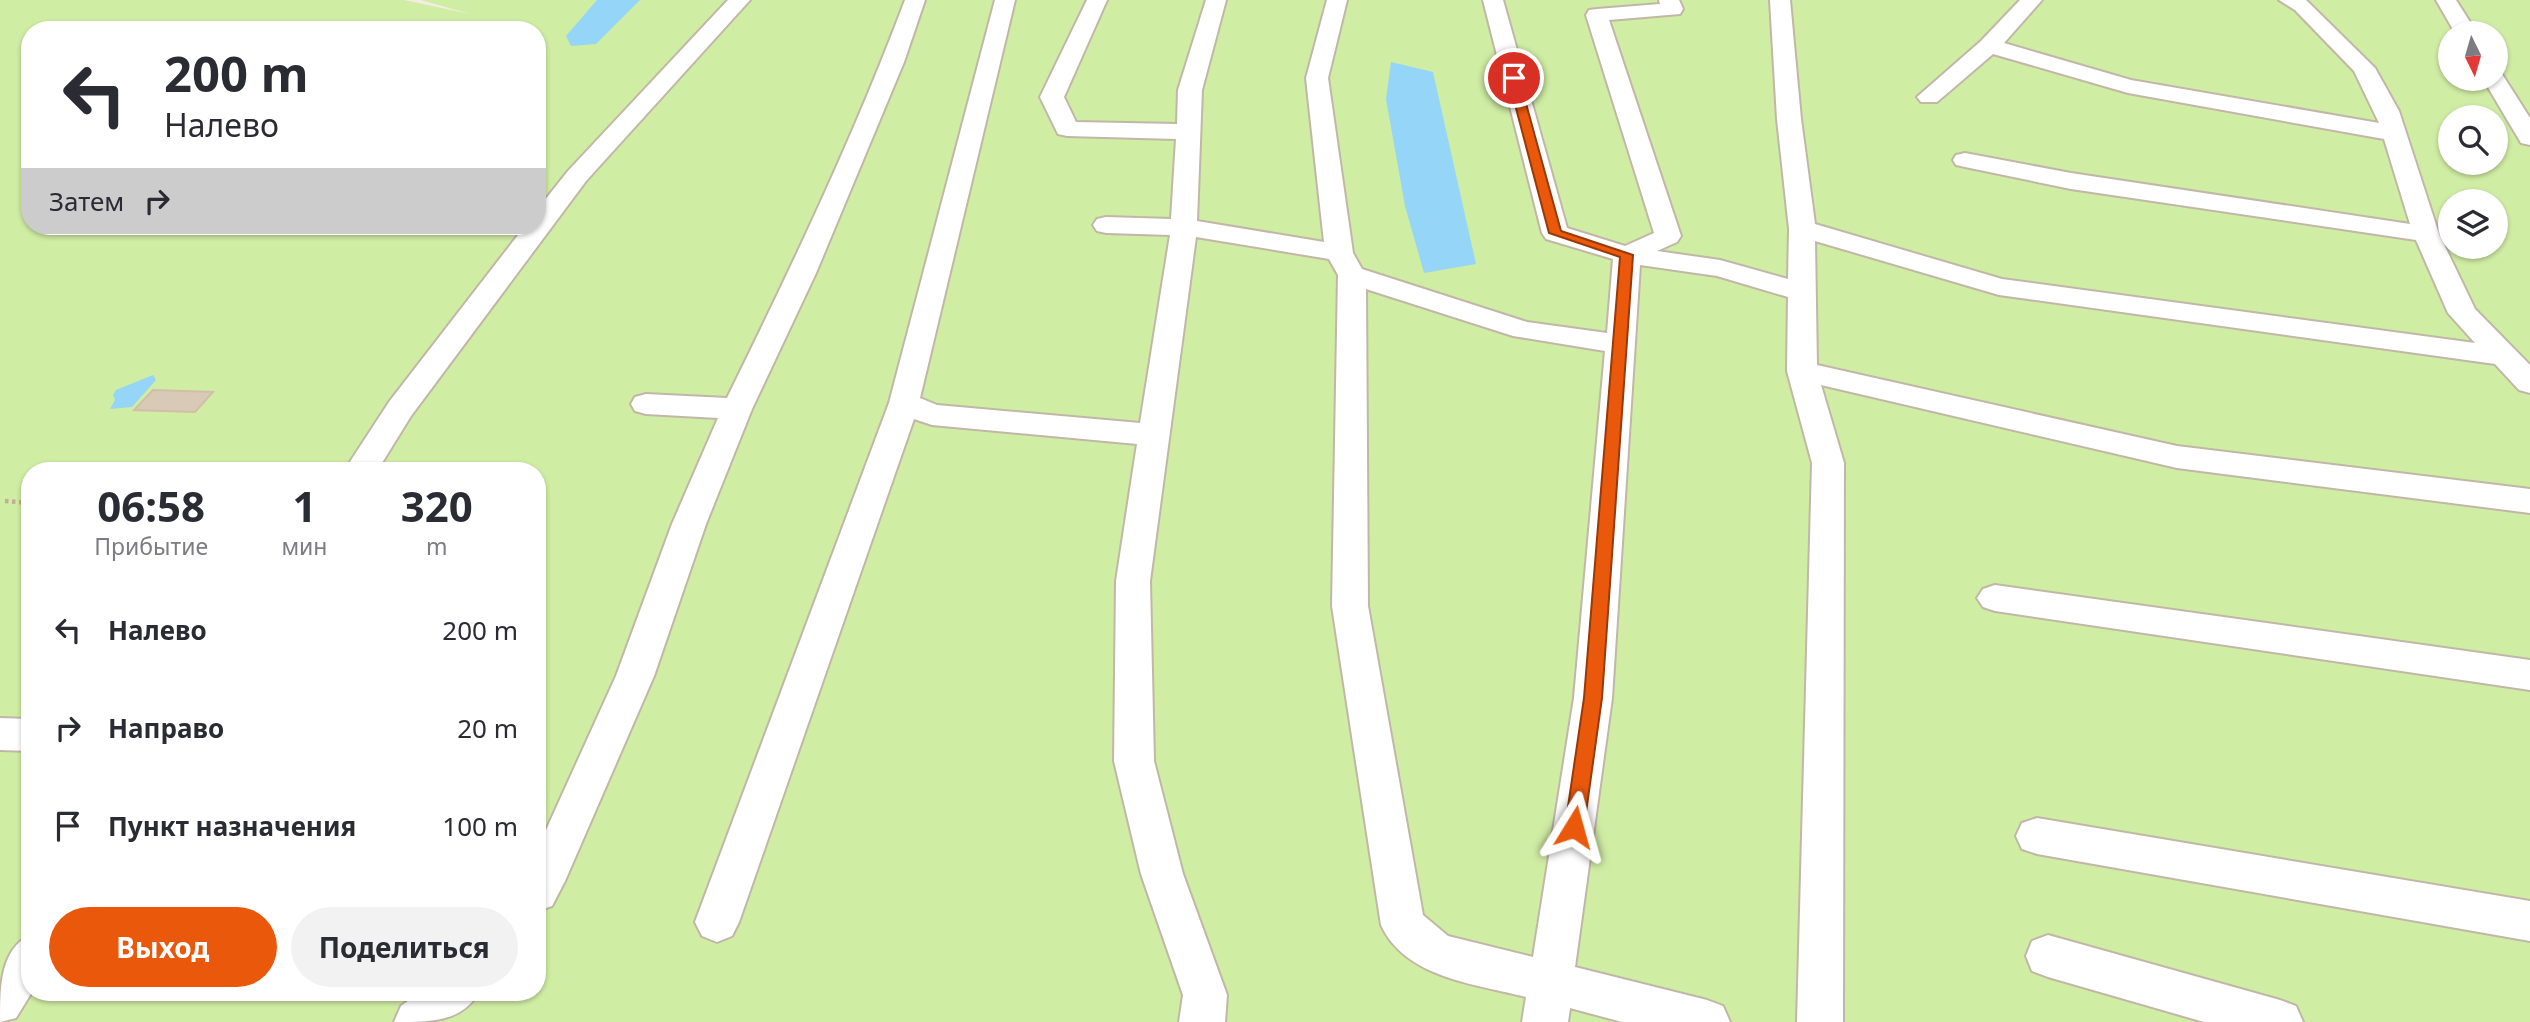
<!DOCTYPE html>
<html lang="ru">
<head>
<meta charset="utf-8">
<style>
  body { margin:0; font-family:"Noto Sans",sans-serif; background:#f2f2f3; color:#2b2b33; height:100vh; display:flex; flex-direction:column; font-size:26px; white-space:nowrap }
  * { box-sizing:border-box; margin:0 }
  p { font-size:23px; color:#7c7c81 }
  .icon { flex:none; width:38px; height:38px; fill:none; stroke:currentColor; stroke-width:2; stroke-linecap:round; stroke-linejoin:round }
  .map { position:relative; flex:1; overflow:hidden }
  .side { position:absolute; left:21px; top:462px; width:525px; height:539px; display:flex; flex-direction:column; background:#fff; border-radius:28px; box-shadow:0 2px 5px #0004 }
  .side>* { flex:none }
  .banner { position:absolute; left:21px; top:21px; width:525px; height:214px; border-radius:28px; box-shadow:0 2px 5px #0004; background:#fff; color:#2b2b33; overflow:hidden }
  .needle { width:46px; rotate:175deg }
  .fabs { position:absolute; left:2438px; top:21px; display:grid; gap:14px }
  .fabs a { display:grid; place-items:center; width:70px; height:70px; border-radius:50%; background:#fff; box-shadow:0 2px 5px #0004; font-size:35px }
  .pin { position:absolute; display:grid; place-items:center; width:60px; height:60px; color:#fff; margin:-30px; border:4px solid #fff; border-radius:50%; box-shadow:0 2px 7px #0007 }
  .me { position:absolute; width:77px; margin:-38px; rotate:8deg; stroke-linejoin:round; filter:drop-shadow(0 0 5px #0008) }
  .turn { display:flex; align-items:center; gap:24px; height:147px; padding:0 28px; font-size:32px }
  .turn .icon { width:91px; height:91px; stroke-width:2.5 }
  .turn b { display:block; font-size:49px; line-height:60px }
  .then { display:flex; align-items:center; height:66px; padding:0 28px; background:#0003; gap:14px; font-size:26px }
  .eta { display:flex; justify-content:space-evenly; align-items:center; height:119px; text-align:center }
  .eta b { font-size:42px; font-weight:700; line-height:49px }
  .button { display:flex; gap:14px; margin-top:auto; padding:14px 28px }
  .button a { flex:1; height:80px; border-radius:42px; background:#ea580c; color:#fff; font-size:28px; font-weight:700; line-height:80px; text-align:center }
  .button a+a { background:#f2f2f3; color:#2b2b33 }
  ul { padding:0; list-style:none }
  li { display:flex; align-items:center; gap:21px; height:98px; padding:0 28px }
  li div { flex:1 }
  li b { display:block; font-size:26px }
  li em { font-style:normal }
  .map>svg:first-child { display:block }
  .green { fill:#d0eda4; fill-rule:evenodd }
  .water { fill:#95d5f8 }
  .building { fill:#d9cab8; stroke:#d1bfa8; stroke-width:2 }
  .lines { fill:none; stroke-linecap:round; stroke-linejoin:round }
  .minor-casing { stroke:#c2b7a6; stroke-width:4 }
  .path { stroke:#c2af93; stroke-width:4.5; stroke-dasharray:3.5 3.5; stroke-linecap:butt }
  .minor { fill:#fff; fill-rule:evenodd }
  .route { fill:#ea580c; stroke:#983908; stroke-width:2 }
</style>
</head>
<body>
<div class="map">
<svg width="2530" height="1022" viewBox="0 0 2530 1022">
  <rect width="100%" height="100%" fill="#f3ede1"/>
  <!-- green -->
  <path class="green" d="M0,0h404l66,14 -49,-14h2109v1022h-2530zM30,30h507v196h-507zM2450,33h46v46h-46zM2450,117h46v46h-46zM2450,201h46v46h-46zM30,471h507v521h-507z"/>
  <!-- water -->
  <g class="water">
    <path d="M597,0h43l-44,44 -25,2 -5,-10z"/>
    <path d="M1391,62l42,10 43,192 -52,9 -19,-67 -19,-107z"/>
    <path d="M153,375l3,5 -24,27 -22,2 5,-9 -2,-5 3,-5z"/>
  </g>
  <!-- building -->
  <path class="building" d="M153,390l60,2 -18,20 -61,-2z"/>
  <g class="lines">
    <defs>
      <g id="minor">
        <path d="M728,0h22l-164,181 -175,235 -34,55h-33l45,-69 136,-176h12v-16l31,-39z"/>
        <path d="M905,0h20l-21,62 -88,211 -64,136 -46,115 -52,152 -89,205 -13,25 -15,5v-61l79,-174 56,-152 46,-106 -72,-4 -11,-3 -4,-7 4,-7 11,-3 81,4c64,-130 127,-262 178,-398z"/>
        <path d="M995,0h20l-95,398 17,7 203,18 30,-188 -64,-2 -9,-2 -4,-6 4,-6 9,-2 65,2 5,-80 -109,-3 -9,-2 -18,-37 47,-97h20l-43,97 12,25 101,2 1,-34 28,-90h20l-24,90 -5,131 127,21 -18,-164 21,-78h20l-19,78 25,175 9,16 165,53 80,11 6,-74 -67,-20 -4,-6 -59,-233h20l64,228 58,18 29,-13 -68,-218 3,-5 8,-1 63,-5 -1,-4h20l4,9 -3,5 -71,6 72,216 -4,6 -20,9 63,9 68,19 1,-50 -12,-110 -7,-119h20l11,119 14,105 187,55 473,64 -27,-30 -32,-73 -345,-51 -106,-22 -9,-2 -3,-5 3,-5 9,-2 106,20 339,51 -26,-85 -256,-46 -135,-39 -56,48h-16l-4,-5 64,-56 39,-41h22l-38,43 127,37 248,43 -25,-52 -59,-61 -16,-10h27l69,68 24,43 40,123 36,75 55,56v28l-11,-3 -24,-26 -496,-69 -184,-54 2,124 360,81 353,43v24l-353,-45 -356,-83 23,78 -1,559h-46l15,-559 -25,-92 1,-74 -71,-21 -77,-11 -28,433 -37,269 132,33 16,6 7,16h-108l-52,-14 -2,14h-46l4,-25c-50,-13 -121,-19 -145,-72l-49,-319 6,-331 -9,-16 -133,-22 -46,344 4,180 29,113 44,121 -2,27h-46l4,-27 -42,-121 -27,-113 2,-180 21,-137 -205,-19 -18,-6 -175,503 -7,14 -15,6 -15,-6 -7,-14 194,-519zM1366,289l147,47 92,15 -31,347 -41,259 -85,-21 -25,-21 -55,-309z"/>
        <path d="M2436,0h20l21,33h-22z"/>
        <path d="M2496,73l6,1 28,44v27l-9,-2 -38,-64h13z"/>
        <path d="M1995,585l535,75v30l-535,-79 -12,-4 -6,-9 6,-9z"/>
        <path d="M0,718l30,1v32l-30,-1z"/>
        <path d="M2037,818l493,83v40l-493,-87 -15,-5 -6,-13 6,-13z"/>
        <path d="M30,935l2,57 -16,26 -16,4c0,-35 0,-72 30,-87z"/>
        <path d="M2048,935l232,65 16,6 7,16h-99l-156,-45 -16,-6 -6,-15 6,-15z"/>
        <path d="M420,992h59c-17,30 -48,30 -85,30l7,-16z"/>
      </g>
    </defs>
    <!-- minor casing -->
    <use href="#minor" class="minor-casing"/>
    <!-- path -->
    <path class="path" d="M5,501l25,2"/>
    <!-- minor -->
    <use href="#minor" class="minor"/>
  </g>
  <!-- route -->
  <path class="route" d="M1514,74l5,4 42,153 72,24 -31,443 -18,129 -3,6 -7,2 -7,-2 -2,-6 19,-129 36,-441 -71,-24 -41,-155z"/>
</svg>
<div class="fabs">
<a><svg class="needle" viewBox="-14 -14 28 28"><path d="M0-13l5 13h-10z" fill="#e53935"/><path d="M0 13l5-13h-10z" fill="#7c7c81"/></svg></a>
<a><svg class="icon" aria-label="search" viewBox="0 0 24 24"><circle cx="10" cy="10" r="6"/><path d="M15 15l6 6"/></svg></a>
<a><svg class="icon" aria-label="layers" viewBox="0 0 24 24"><path d="M12 4l9 5-9 5-9-5zM3 14l9 5 9-5"/></svg></a>
</div>
<div class="pin" style="left:1514px;top:78px;background:#d93025"><svg class="icon" aria-label="arrive" viewBox="0 0 24 24"><path d="M6 21V4h12l-3 4 3 4H6"/></svg></div>
<svg class="me" style="left:1574px;top:827px" viewBox="-20 -20 40 40"><path d="M0-17L14 15 0 8-14 15z" fill="#ea580c" stroke="#fff" stroke-width="4"/></svg>
<div class="banner">
<div class="turn"><svg class="icon" aria-label="left" viewBox="0 0 24 24"><path d="M17 20v-9H6M10 6l-5 5 5 5"/></svg><div><b>200 m</b>Налево</div></div>
<div class="then">Затем<svg class="icon" aria-label="right" viewBox="0 0 24 24"><path d="M7 20v-9h11M14 6l5 5-5 5"/></svg></div>
</div>
<section class="side">
<div class="eta">
<div><b>06:58</b><p>Прибытие</p></div>
<div><b>1</b><p>мин</p></div>
<div><b>320</b><p>m</p></div>
</div>
<ul>
<li><svg class="icon" aria-label="left" viewBox="0 0 24 24"><path d="M17 20v-9H6M10 6l-5 5 5 5"/></svg><div><b>Налево</b></div><em>200 m</em></li>
<li><svg class="icon" aria-label="right" viewBox="0 0 24 24"><path d="M7 20v-9h11M14 6l5 5-5 5"/></svg><div><b>Направо</b></div><em>20 m</em></li>
<li><svg class="icon" aria-label="arrive" viewBox="0 0 24 24"><path d="M6 21V4h12l-3 4 3 4H6"/></svg><div><b>Пункт назначения</b></div><em>100 m</em></li>
</ul>
<div class="button"><a>Выход</a><a>Поделиться</a></div>
</section>
</div>
</body>
</html>
